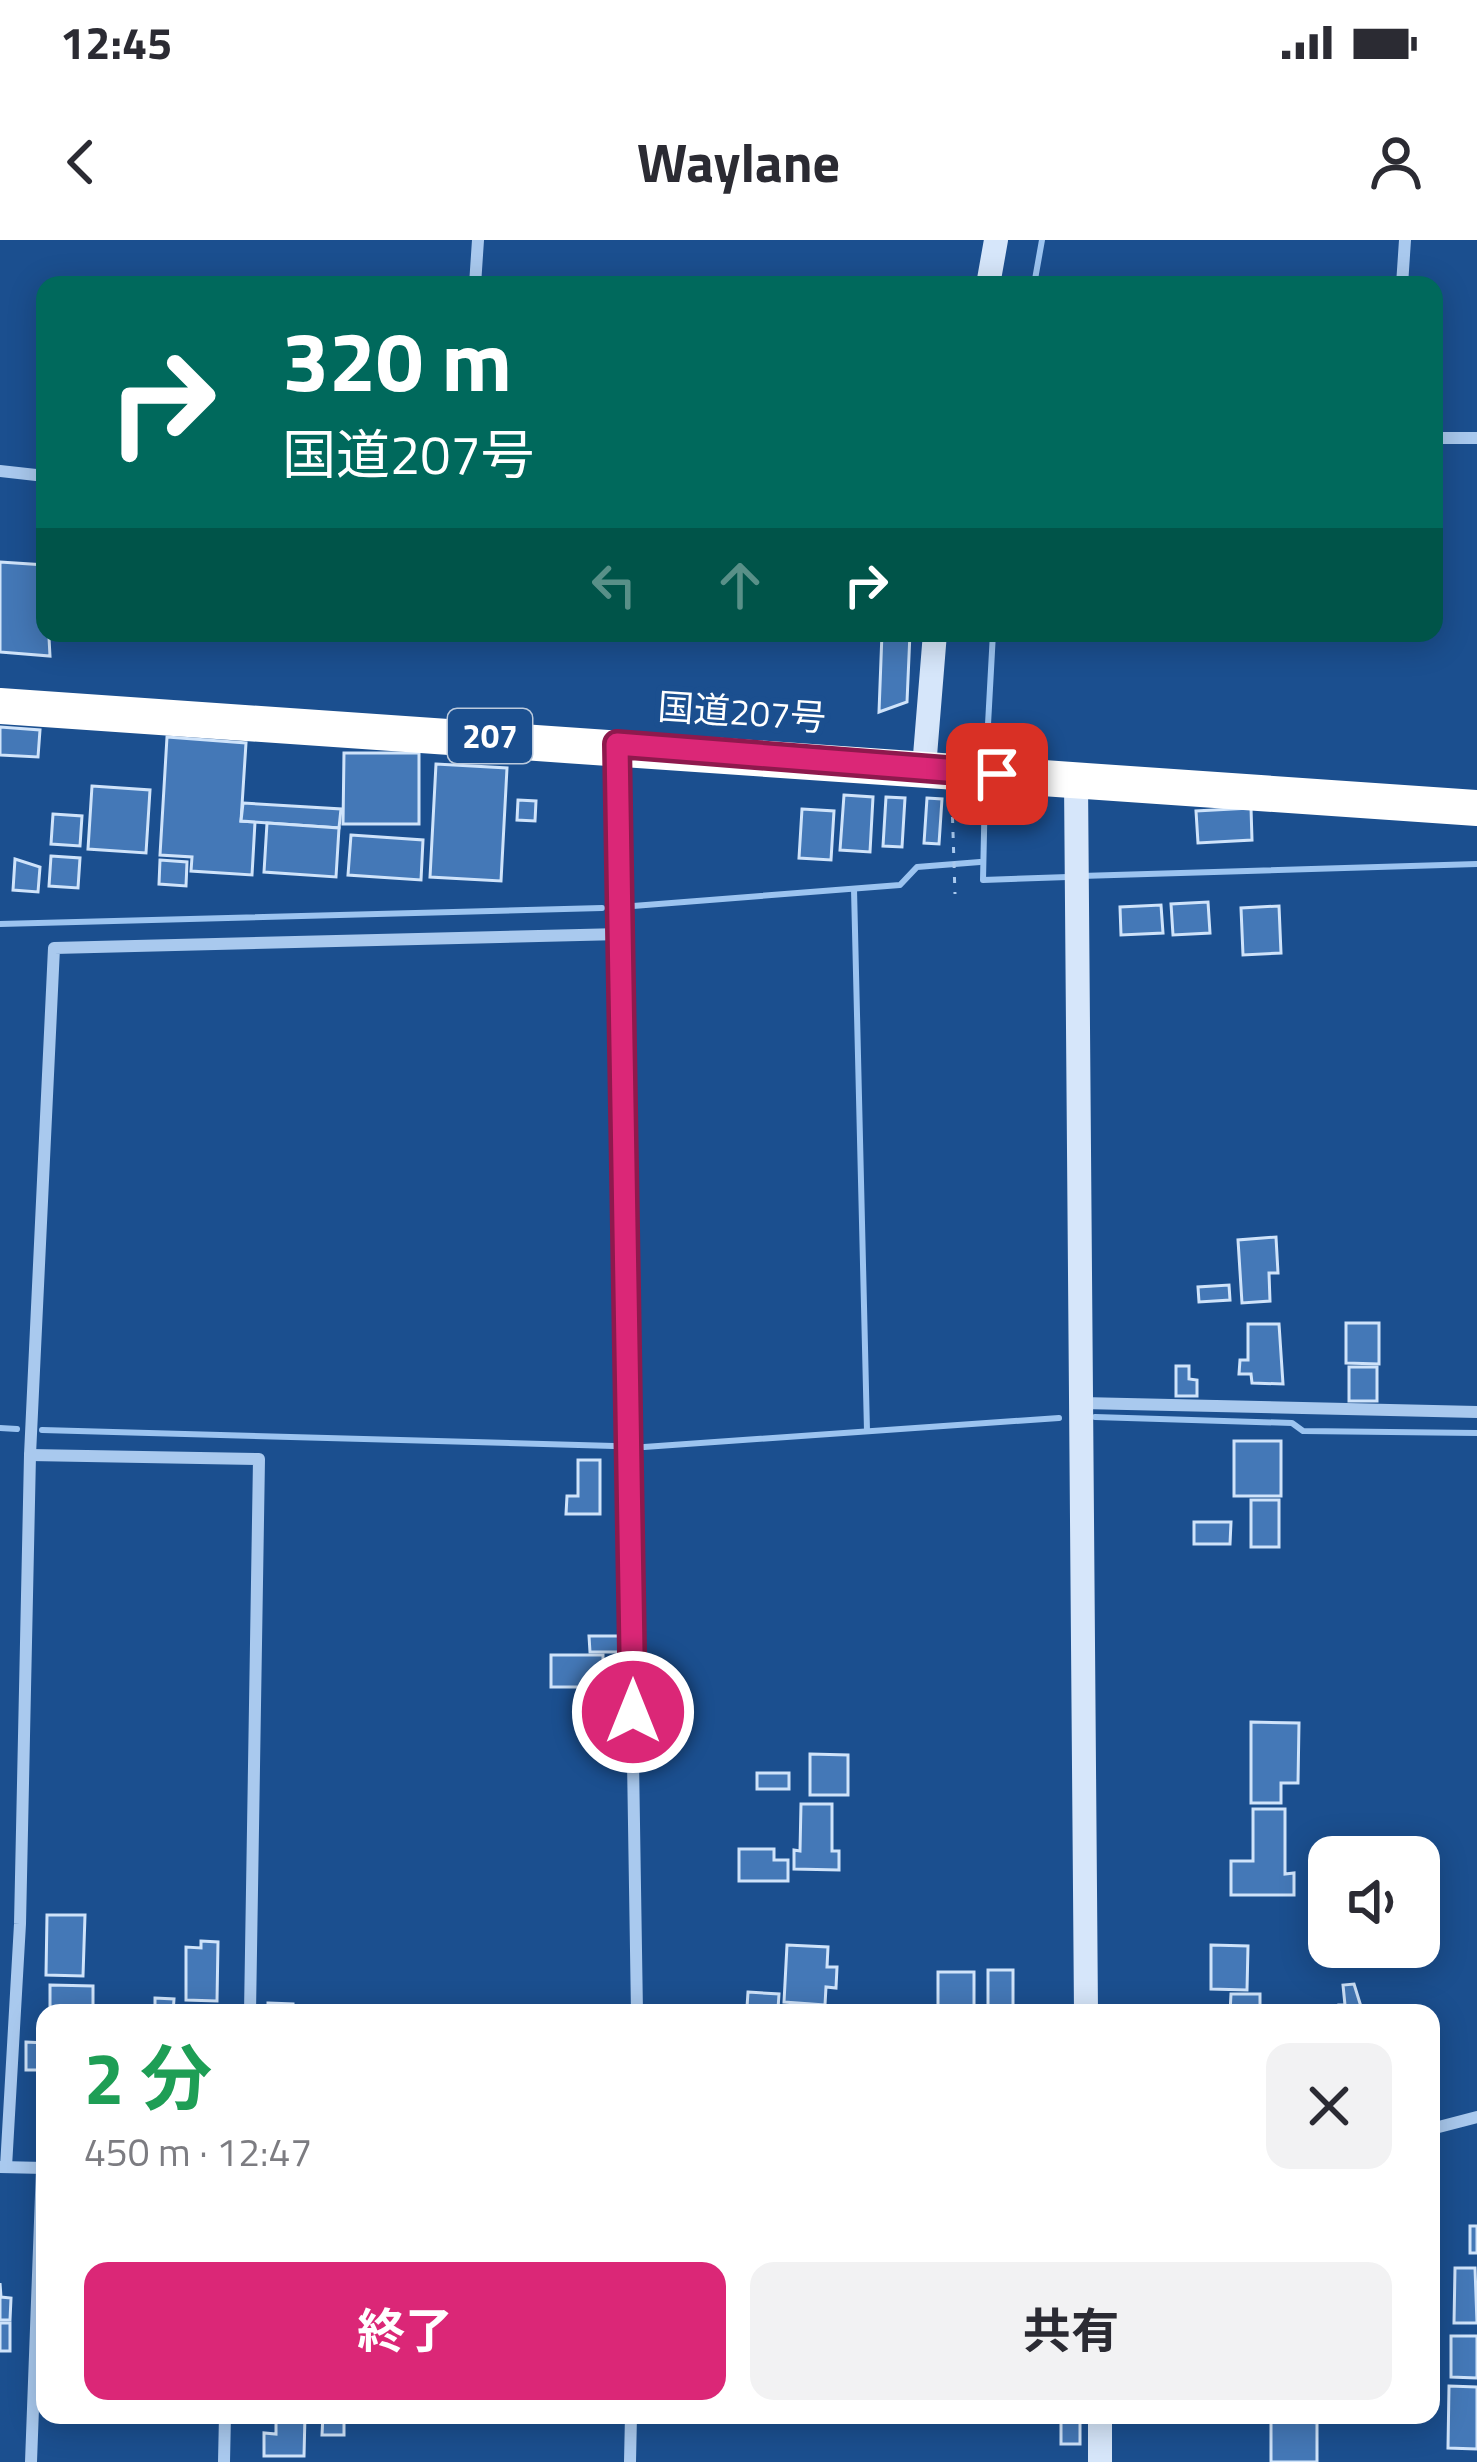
<!DOCTYPE html>
<html lang="ja">
<head>
<meta charset="utf-8">
<style>
  body { margin:0; font-family:"Titillium Web","Noto Sans JP",sans-serif; background:#f2f2f3; color:#2b2b33; height:100vh; display:flex; flex-direction:column; font-size:45px; white-space:nowrap }
  * { box-sizing:border-box; margin:0 }
  p { font-size:39px; color:#7c7c81 }
  .icon { flex:none; width:66px; height:66px; fill:none; stroke:currentColor; stroke-width:2; stroke-linecap:round; stroke-linejoin:round }
  .map { position:relative; flex:1; overflow:hidden }
  .drawer { position:absolute; left:36px; top:1764px; width:1404px; height:420px; display:flex; flex-direction:column; background:#fff; border-radius:24px; box-shadow:0 6px 30px #0003 }
  .drawer>* { flex:none }
  .hud { position:absolute; left:36px; top:36px; width:1407px; height:366px; border-radius:24px; box-shadow:0 6px 30px #0003; background:#00695c; color:#fff; overflow:hidden }
  .fabs { position:absolute; left:1308px; top:1596px; display:grid; gap:24px }
  .fabs a { display:grid; place-items:center; width:132px; height:132px; border-radius:24px; background:#fff; box-shadow:0 6px 30px #0003; font-size:60px }
  .pin { position:absolute; display:grid; place-items:center; width:102px; height:102px; color:#fff; margin:-51px; border-radius:24px; box-shadow:0 6px 18px #0006 }
  .me { position:absolute; width:132px; margin:-66px; rotate:0deg; stroke-linejoin:round; filter:drop-shadow(0 0 9px #0008) }
  .turn { display:flex; align-items:center; gap:42px; height:252px; padding:0 48px; font-size:54px }
  .turn .icon { width:156px; height:156px; stroke-width:2.5 }
  .turn b { display:block; font-size:84px; line-height:102px }
  .lanes { display:flex; align-items:center; height:114px; padding:0 48px; background:#0003; justify-content:center; gap:60px; direction:ltr }
  .lanes .off { opacity:.35 }
  .round { display:grid; place-items:center; flex:none; width:126px; height:126px; border-radius:24px; background:#f2f2f3 }
  .overview { display:flex; align-items:center; justify-content:space-between; height:204px; padding:0 48px }
  h1 { font-size:72px; font-weight:700; line-height:90px; color:#1e9e55 }
  .cta { display:flex; gap:24px; margin-top:auto; padding:24px 48px }
  .cta a { flex:1; height:138px; border-radius:24px; background:#db2777; color:#fff; font-size:48px; font-weight:700; line-height:138px; text-align:center }
  .cta a+a { background:#f2f2f3; color:#2b2b33 }
  .status { display:flex; justify-content:space-between; align-items:center; height:84px; padding:0 60px; background:#fff; direction:ltr }
  .status svg { height:33px; fill:currentColor }
  header { display:flex; justify-content:space-between; align-items:center; height:156px; padding:0 48px; background:#fff; font-size:54px; font-weight:700 }
  .map>svg:first-child { display:block }
  .lines { fill:none; stroke-linecap:round; stroke-linejoin:round }
  .stream { stroke:#9cc4f0; stroke-width:6 }
  .building { fill:#4478b7; stroke:#cfe3fa; stroke-width:3 }
  .path { stroke:#a9c9ee; stroke-width:3; stroke-dasharray:6 9; stroke-linecap:butt }
  .street { stroke:#a9c9ee; stroke-width:12 }
  .secondary { stroke:#d6e6fa; stroke-width:24 }
  .highway { stroke:#fff; stroke-width:36 }
  .route-casing { stroke:#8e194d; stroke-width:30 }
  .route { stroke:#db2777; stroke-width:21 }
  .labels { text-anchor:middle; stroke-width:12; stroke-linejoin:round; paint-order:stroke }
  .shield { fill:#1b4f8f; stroke:#bbcadd; stroke-width:3 }
  .shield-label { font-size:33px; font-weight:bold; fill:#fff }
  .street-label { font-size:36px; fill:#fff; stroke:#1b4f8f }
</style>
</head>
<body>
<div class="status"><b>12:45</b><svg viewBox="0 0 49 12"><path d="M0 12V9h3v3zM5 12V6h3v6zM10 12V3h3v9zM15 12V0h3v12zM26 1h20v11H26zM47 4h2v5h-2z"/></svg></div>
<header><svg class="icon" aria-label="back" viewBox="0 0 24 24"><path d="M15 5l-7 7 7 7"/></svg>Waylane<svg class="icon" aria-label="person" viewBox="0 0 24 24"><circle cx="12" cy="8" r="4"/><path d="M4 21q1-7 8-7t8 7"/></svg></header>
<div class="map">
<svg width="1477" height="2222" viewBox="0 0 1477 2222">
  <rect width="100%" height="100%" fill="#1b4f8f"/>
  <g class="lines">
    <!-- stream -->
    <g class="stream">
      <path d="M1034,45l8,-45"/>
      <path d="M986,521l7,-128"/>
      <path d="M985,546l-2,94 85,-3"/>
      <path d="M1081,636l396,-12"/>
      <path d="M854,649l13,542"/>
      <path d="M633,666l267,-21 17,-18 63,-5"/>
      <path d="M0,684l602,-16"/>
      <path d="M1095,1177l197,6 11,8 174,2"/>
      <path d="M0,1188l17,1"/>
      <path d="M42,1190l572,16"/>
      <path d="M644,1207l415,-29"/>
    </g>
  </g>
  <!-- building -->
  <g class="building">
    <path d="M0,322l45,3 5,91 -50,-4z"/>
    <path d="M882,393h28l-3,69 -28,10z"/>
    <path d="M0,487l40,3 -2,27 -38,-2z"/>
    <path d="M167,497l79,6 -5,78 14,1 -3,53 -61,-4 1,-14 -32,-2z"/>
    <path d="M344,513h75v71h-76z"/>
    <path d="M436,524l71,4 -6,113 -71,-4z"/>
    <path d="M92,546l58,4 -4,63 -58,-4z"/>
    <path d="M844,555l29,2 -3,55 -30,-2z"/>
    <path d="M886,557l19,1 -3,49 -19,-1z"/>
    <path d="M927,558l15,1 -3,45 -15,-1z"/>
    <path d="M518,560l18,1 -1,20 -18,-1z"/>
    <path d="M243,563l98,6 -2,19 -98,-7z"/>
    <path d="M1251,568l1,32 -54,3 -2,-32z"/>
    <path d="M802,569l32,2 -3,49 -32,-2z"/>
    <path d="M53,574l29,2 -2,30 -29,-2z"/>
    <path d="M267,583l72,5 -3,49 -72,-5z"/>
    <path d="M351,595l72,5 -2,40 -73,-5z"/>
    <path d="M51,616l29,2 -2,30 -29,-2z"/>
    <path d="M15,619l25,8 -2,25 -25,-2z"/>
    <path d="M160,620l27,2 -1,24 -27,-2z"/>
    <path d="M1208,662l2,31 -37,2 -2,-31z"/>
    <path d="M1161,665l2,28 -42,2 -1,-28z"/>
    <path d="M1279,666l2,47 -38,2 -2,-47z"/>
    <path d="M1276,997l2,36h-9l1,28 -28,2 -4,-63z"/>
    <path d="M1229,1045l1,15 -31,2 -1,-15z"/>
    <path d="M1346,1083h33v41l-33,-1z"/>
    <path d="M1248,1084h31l4,60 -31,-1 -1,-9h-12l1,-14h8z"/>
    <path d="M1176,1126h13v13l8,1v16h-21z"/>
    <rect x="1349" y="1127" width="28" height="34"/>
    <rect x="1234" y="1201" width="47" height="55"/>
    <path d="M578,1220h22v54h-34l1,-18h11z"/>
    <rect x="1251" y="1260" width="28" height="47"/>
    <path d="M1194,1282h37l-1,22h-36z"/>
    <path d="M589,1396h36v16h-35z"/>
    <rect x="551" y="1415" width="52" height="32"/>
    <rect x="608" y="1419" width="17" height="34"/>
    <path d="M1251,1482l48,1 -1,60h-17v20h-30z"/>
    <path d="M810,1514l38,1v40h-38z"/>
    <rect x="757" y="1533" width="32" height="16"/>
    <path d="M801,1564h31v47h7v19l-45,-1v-19l6,1z"/>
    <path d="M1253,1569h32v65l9,-1v22h-63v-34h22z"/>
    <path d="M739,1609h35v11h14v21h-49z"/>
    <path d="M47,1675h38l-2,61 -37,-1z"/>
    <path d="M201,1701l17,1 -1,59 -31,-1v-53l15,1z"/>
    <path d="M787,1705l41,2 -1,20h10l-1,21 -10,-1 -1,18 -41,-3z"/>
    <path d="M1211,1705l37,1 -1,44 -36,-1z"/>
    <rect x="988" y="1730" width="25" height="43"/>
    <rect x="938" y="1732" width="36" height="40"/>
    <path d="M1354,1744l9,29h-23l-1,-8h6l-2,-20z"/>
    <path d="M50,1745l43,1v27h-43z"/>
    <path d="M748,1752l31,2 -1,15 -31,-2z"/>
    <path d="M1231,1754h29v19h-30z"/>
    <path d="M155,1758l19,1 -1,14h-18z"/>
    <path d="M268,1763l25,1v9h-25z"/>
    <path d="M26,1802l19,1 -1,27h-18z"/>
    <rect x="1470" y="1986" width="7" height="27"/>
    <path d="M1455,2028h20l2,55h-23z"/>
    <path d="M0,2043l1,14 10,1 -1,22h-10z"/>
    <rect x="0" y="2083" width="10" height="28"/>
    <path d="M1451,2096h26v42l-26,-1z"/>
    <path d="M1449,2146l28,1v62l-29,-1z"/>
    <path d="M276,2175h29l-1,41h-40v-23l12,1z"/>
    <path d="M323,2175h21v20h-22z"/>
    <path d="M1271,2175l46,8v39h-46z"/>
    <rect x="1061" y="2177" width="19" height="27"/>
  </g>
  <g class="lines">
    <!-- path -->
    <path class="path" d="M952,562l3,92"/>
    <!-- street -->
    <g class="street">
      <path d="M475,45l3,-45"/>
      <path d="M1402,45l3,-45"/>
      <path d="M1434,198h43"/>
      <path d="M0,231l45,5"/>
      <path d="M617,512l20,1261"/>
      <path d="M1082,1163l395,9"/>
      <path d="M30,1215l229,4 -9,554"/>
      <path d="M1431,1889l46,-12"/>
      <path d="M0,1927l45,1"/>
      <path d="M6,1927l14,-243 10,-469 24,-507 567,-14"/>
      <path d="M31,2222l11,-294"/>
      <path d="M224,2222l1,-47"/>
      <path d="M630,2222l1,-47"/>
    </g>
    <!-- secondary -->
    <g class="secondary">
      <path d="M988,45l8,-45"/>
      <path d="M924,528l11,-135"/>
      <path d="M1076,541l10,1232"/>
      <path d="M1100,2175v47"/>
    </g>
    <!-- highway -->
    <path class="highway" d="M0,466l1477,102"/>
  </g>
  <g class="lines">
    <defs>
      <path id="route" d="M633,1472l-16,-968 380,30"/>
    </defs>
    <!-- route casing -->
    <use href="#route" class="route-casing"/>
    <!-- route -->
    <use href="#route" class="route"/>
  </g>
  <g class="labels">
    <!-- shield labels -->
    <rect class="shield" x="448" y="469" width="84" height="54" rx="9"/>
    <g class="shield-label">
      <text x="490" y="508">207</text>
    </g>
    <!-- street labels -->
    <g class="street-label">
      <text transform="translate(742 472) rotate(4)" y="13">国道207号</text>
    </g>
  </g>
</svg>
<div class="fabs">
<a><svg class="icon" aria-label="sound" viewBox="0 0 24 24"><path d="M4 9h4l5-4v14l-5-4H4zM17 9q2 3 0 6"/></svg></a>
</div>
<div class="pin" style="left:997px;top:534px;background:#d93025"><svg class="icon" aria-label="arrive" viewBox="0 0 24 24"><path d="M6 21V4h12l-3 4 3 4H6"/></svg></div>
<svg class="me" style="left:633px;top:1472px" viewBox="-20 -20 40 40"><circle r="17" fill="#db2777" stroke="#fff" stroke-width="3"/><path d="M0-11L8 9 0 5-8 9z" fill="#fff"/></svg>
<div class="hud">
<div class="turn"><svg class="icon" aria-label="right" viewBox="0 0 24 24"><path d="M7 20v-9h11M14 6l5 5-5 5"/></svg><div><b>320 m</b>国道207号</div></div>
<div class="lanes"><svg class="icon off" aria-label="left" viewBox="0 0 24 24"><path d="M17 20v-9H6M10 6l-5 5 5 5"/></svg><svg class="icon off" aria-label="ahead" viewBox="0 0 24 24"><path d="M12 20V5M6 11l6-6 6 6"/></svg><svg class="icon" aria-label="right" viewBox="0 0 24 24"><path d="M7 20v-9h11M14 6l5 5-5 5"/></svg></div>
</div>
<section class="drawer">
<div class="overview"><div><h1>2 分</h1><p>450 m · 12:47</p></div><a class="round"><svg class="icon" aria-label="close" viewBox="0 0 24 24"><path d="M6 6l12 12M18 6L6 18"/></svg></a></div>
<div class="cta"><a>終了</a><a>共有</a></div>
</section>
</div>
</body>
</html>
